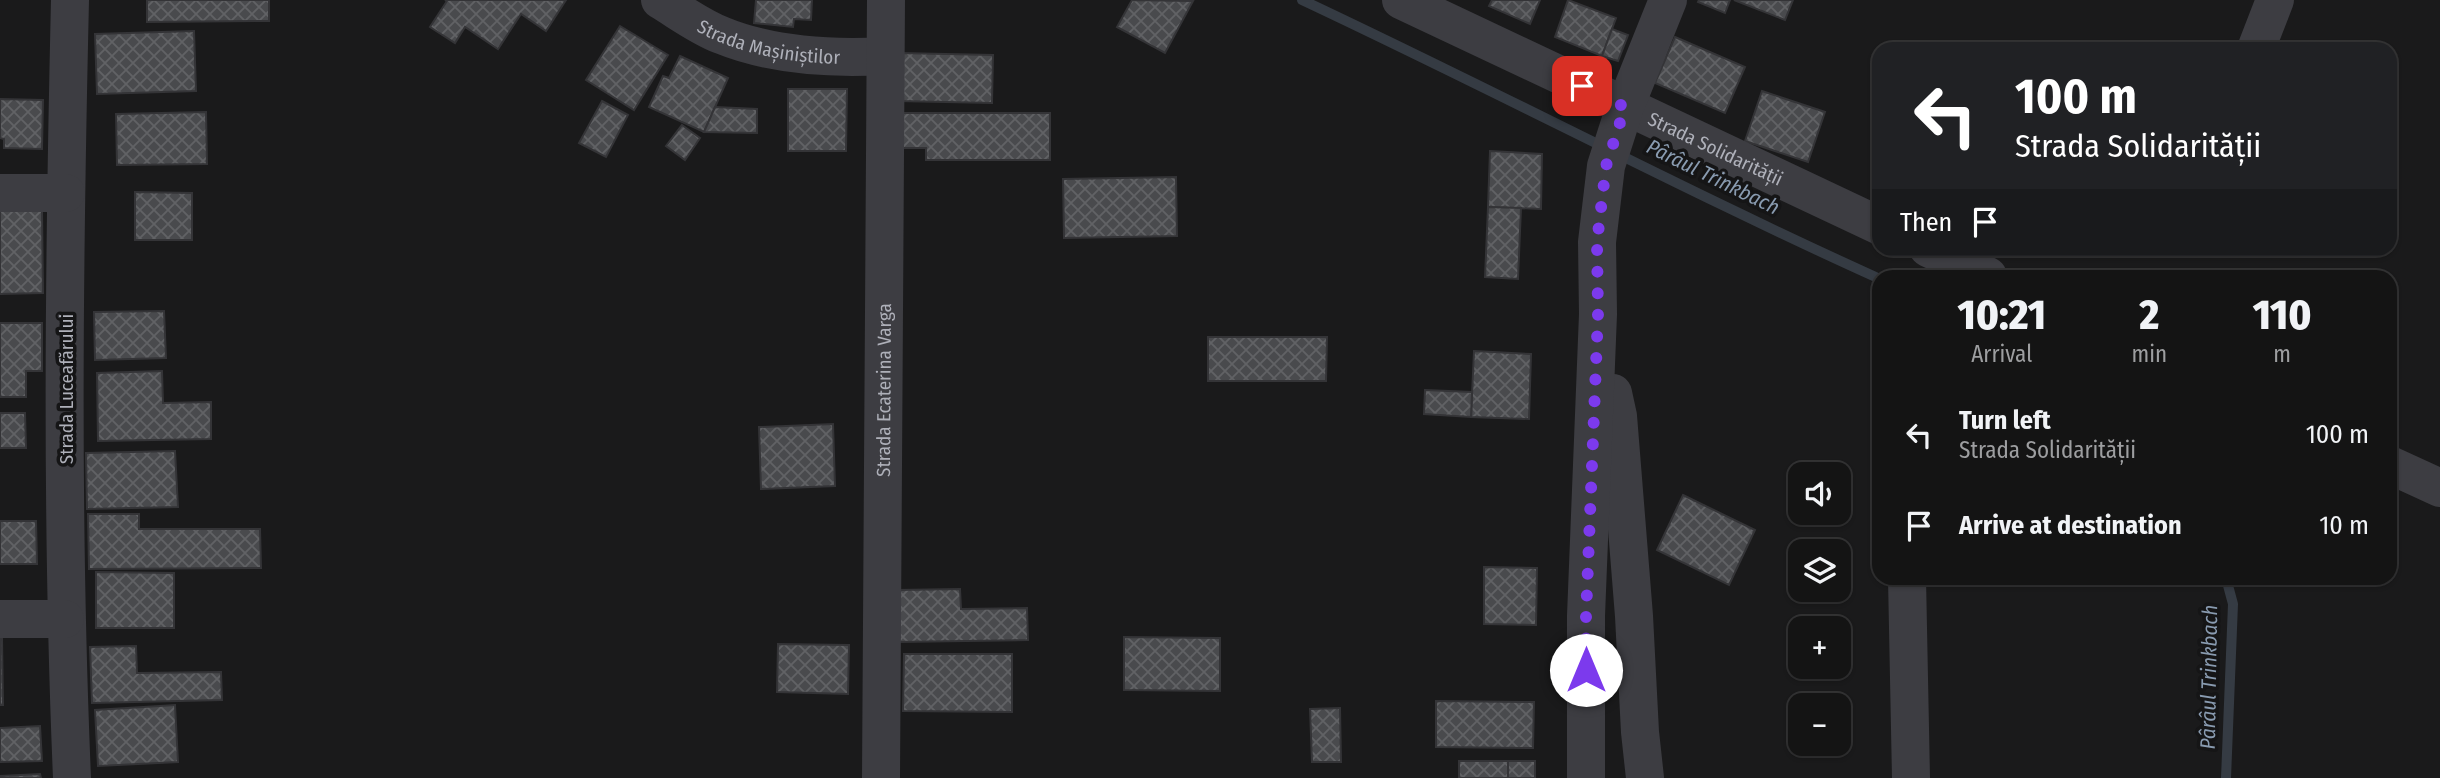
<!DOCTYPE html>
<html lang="en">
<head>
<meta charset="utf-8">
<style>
  body { margin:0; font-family:"Fira Sans Condensed",sans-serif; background:#212122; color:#f1f3f6; height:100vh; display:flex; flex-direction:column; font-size:26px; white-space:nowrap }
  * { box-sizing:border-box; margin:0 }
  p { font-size:23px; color:#9d9ea0 }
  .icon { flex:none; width:38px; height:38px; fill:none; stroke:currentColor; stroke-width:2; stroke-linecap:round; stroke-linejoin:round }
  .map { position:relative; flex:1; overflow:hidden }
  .side { position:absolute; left:1872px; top:270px; width:525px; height:315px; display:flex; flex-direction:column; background:#141414; border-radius:21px; box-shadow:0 2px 5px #0004,0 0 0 2px #333334 }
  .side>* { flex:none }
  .top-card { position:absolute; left:1872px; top:42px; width:525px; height:214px; border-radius:21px; box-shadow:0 2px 5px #0004,0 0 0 2px #333334; background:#202124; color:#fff; overflow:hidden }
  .fabs { position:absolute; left:1788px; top:462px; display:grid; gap:14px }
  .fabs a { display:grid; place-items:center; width:63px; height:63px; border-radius:14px; background:#141414; box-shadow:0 2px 5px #0004,0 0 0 2px #333334; font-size:35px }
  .pin { position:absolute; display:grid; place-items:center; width:60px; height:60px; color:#fff; margin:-30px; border-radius:14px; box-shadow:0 4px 10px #0006 }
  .me { position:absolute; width:77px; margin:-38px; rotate:0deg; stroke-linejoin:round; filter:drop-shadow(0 0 5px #0008) }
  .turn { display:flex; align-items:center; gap:24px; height:147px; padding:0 28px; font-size:32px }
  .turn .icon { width:91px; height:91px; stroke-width:2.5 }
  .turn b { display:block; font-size:49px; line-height:60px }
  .then { display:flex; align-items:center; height:66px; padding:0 28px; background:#0003; gap:14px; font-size:26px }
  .eta { display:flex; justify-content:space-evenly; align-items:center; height:119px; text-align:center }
  .eta b { font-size:42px; font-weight:800; line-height:49px }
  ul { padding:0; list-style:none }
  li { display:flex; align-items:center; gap:21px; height:91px; padding:0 28px }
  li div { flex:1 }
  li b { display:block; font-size:26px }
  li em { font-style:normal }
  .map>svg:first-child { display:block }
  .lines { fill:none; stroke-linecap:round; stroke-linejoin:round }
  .stream { stroke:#353b43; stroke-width:10 }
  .building { fill:url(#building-cross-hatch); stroke:#343437; stroke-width:2 }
  .minor { stroke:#3d3d42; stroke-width:38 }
  .route { stroke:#7c3aed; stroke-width:12; stroke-dasharray:0 21.6 }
  .labels { text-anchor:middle; stroke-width:7; stroke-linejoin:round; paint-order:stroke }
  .street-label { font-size:19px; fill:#aeb0b9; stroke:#151516 }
  .water-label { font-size:21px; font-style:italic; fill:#899bb0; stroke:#151516 }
</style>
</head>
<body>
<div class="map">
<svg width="2440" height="778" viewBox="0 0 2440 778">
  <defs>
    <pattern id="building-cross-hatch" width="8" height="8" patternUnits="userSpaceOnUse" patternTransform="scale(1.75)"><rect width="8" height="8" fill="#494a4d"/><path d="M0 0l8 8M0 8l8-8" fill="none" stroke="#616265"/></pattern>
  </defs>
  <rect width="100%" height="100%" fill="#1a1a1b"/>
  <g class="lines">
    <!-- stream -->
    <g class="stream">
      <path d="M1302,0c194,91 383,191 578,279"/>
      <path d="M2226,578l7,26 -7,174"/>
    </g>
  </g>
  <!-- building -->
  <g class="building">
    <path d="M147,0h122v21l-122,1z"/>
    <path d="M445,0h121l-20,31 -25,-17 -23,35 -33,-22 -10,16 -25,-16 17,-26z"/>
    <path d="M756,0h56l-1,20 -17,-1 -1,8 -39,-4z"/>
    <path d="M1132,0l61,1 -28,52 -48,-26z"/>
    <path d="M1492,0h48l-10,24 -41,-18z"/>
    <path d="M1568,0l48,18 -14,38 -47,-19z"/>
    <path d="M1699,0h31l-5,13 -27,-11z"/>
    <path d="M1734,0h59l-8,20z"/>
    <path d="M620,26l48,29 -34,55 -48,-30z"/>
    <path d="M1612,29l16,6 -10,26 -16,-5z"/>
    <path d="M194,31l2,60 -99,3 -2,-60z"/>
    <path d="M1675,37l70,30 -20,46 -70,-30z"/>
    <path d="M899,53l94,2 -1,48 -94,-2z"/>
    <path d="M680,56l48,22 -24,54 -55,-25 14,-31 6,2z"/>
    <path d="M788,89h59l-1,62h-58z"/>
    <path d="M1762,91l63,21 -17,50 -63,-21z"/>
    <path d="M0,99l43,1 -1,49 -38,-1v-9l-4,-1z"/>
    <path d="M602,101l26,14 -22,42 -27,-14z"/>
    <path d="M715,107l42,2v24l-53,-1z"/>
    <path d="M206,112l1,52 -90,1 -1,-51z"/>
    <path d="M903,113h147v47h-124v-12h-23z"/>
    <path d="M682,125l18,13 -15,22 -19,-14z"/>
    <path d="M1490,151l52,3 -1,55 -53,-2z"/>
    <path d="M1176,177l1,59 -113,2 -1,-59z"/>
    <path d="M135,192l57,1v47h-57z"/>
    <path d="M1488,207l33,1 -3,71 -33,-2z"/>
    <path d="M0,210h42l1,83 -43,1z"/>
    <path d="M164,311l2,47 -71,2 -1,-48z"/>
    <path d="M0,323h42v48h-16v26h-26z"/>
    <path d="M1208,337h119l-1,44h-118z"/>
    <path d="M1474,351l57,3 -2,65 -58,-2z"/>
    <path d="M162,371l1,32 48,-1v37l-113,2 -1,-68z"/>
    <path d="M1425,390l47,2 -1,25 -47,-3z"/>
    <path d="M0,413h25l1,35h-26z"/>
    <path d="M833,424l2,62 -74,3 -2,-62z"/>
    <path d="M175,451l3,56 -91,2 -1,-56z"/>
    <path d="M1683,495l72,35 -26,55 -72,-35z"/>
    <path d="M88,514h51v15h121l1,39 -172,1z"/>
    <path d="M0,521h36l1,43h-37z"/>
    <path d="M1484,567l53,1 -1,57 -52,-1z"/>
    <path d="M96,572l78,1v55h-78z"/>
    <path d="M960,589l1,20 66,-1 1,32 -130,2 -1,-52z"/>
    <path d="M1124,637l96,1v53l-96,-1z"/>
    <path d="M0,638h2l1,67h-3z"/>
    <path d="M778,644l71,1 -1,49 -71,-2z"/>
    <path d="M136,646l1,27 84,-1 1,28 -130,3 -2,-56z"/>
    <path d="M904,654h108v58l-109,-1z"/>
    <path d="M1436,701l98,1 -1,46 -97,-1z"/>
    <path d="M175,705l3,57 -80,4 -3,-56z"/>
    <path d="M1340,708l1,54h-29l-2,-53z"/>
    <path d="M40,726l2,35 -42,1v-34z"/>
    <rect x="1459" y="761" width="49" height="17"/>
    <rect x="1508" y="761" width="27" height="17"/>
    <path d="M40,774l1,4h-41v-2z"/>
  </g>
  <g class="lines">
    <!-- minor -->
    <g class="minor">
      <path d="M70,0c-6,259 -9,519 2,778"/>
      <path id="s1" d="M660,0c20,12 40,27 61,35 51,21 109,24 164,21"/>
      <path id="s2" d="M1401,0l479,226"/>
      <path d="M2256,49l19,-49"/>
      <path d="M0,193h66"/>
      <path d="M1928,248l60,28"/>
      <path d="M1613,393l5,23 16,200 6,116 5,46"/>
      <path d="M2390,465l50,23"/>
      <path d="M1907,578l4,200"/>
      <path d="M0,619h65"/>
      <path id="s3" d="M881,778l5,-778"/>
      <path d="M1586,778v-162l12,-302 -1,-72 9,-76 19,-59 43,-107"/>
    </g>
  </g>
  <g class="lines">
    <!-- route -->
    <path class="route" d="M1582,86l43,21 -19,59 -9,76 1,72 -12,302v54"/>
  </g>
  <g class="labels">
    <!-- street labels -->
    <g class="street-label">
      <text dy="7" stroke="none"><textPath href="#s1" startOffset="119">Strada Mașiniștilor</textPath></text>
      <text dy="7" stroke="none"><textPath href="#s2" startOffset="348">Strada Solidarității</textPath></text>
      <text transform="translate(66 389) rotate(-90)" y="7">Strada Luceafărului</text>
      <text dy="7" stroke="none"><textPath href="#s3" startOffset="388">Strada Ecaterina Varga</textPath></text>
    </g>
    <!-- water labels -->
    <g class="water-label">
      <text transform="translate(1713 177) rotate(26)" y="7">Pârâul Trinkbach</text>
      <text transform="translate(2209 677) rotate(-89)" y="7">Pârâul Trinkbach</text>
    </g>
  </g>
</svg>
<div class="fabs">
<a><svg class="icon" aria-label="sound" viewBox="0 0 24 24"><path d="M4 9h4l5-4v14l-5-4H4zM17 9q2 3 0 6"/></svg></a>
<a><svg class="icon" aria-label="layers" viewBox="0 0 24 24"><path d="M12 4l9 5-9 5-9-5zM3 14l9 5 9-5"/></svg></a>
<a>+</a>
<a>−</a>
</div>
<div class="pin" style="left:1582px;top:86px;background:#d93025"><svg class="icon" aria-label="arrive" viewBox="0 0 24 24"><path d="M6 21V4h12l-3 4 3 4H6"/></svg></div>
<svg class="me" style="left:1586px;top:670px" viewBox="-20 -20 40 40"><circle r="19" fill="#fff"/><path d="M0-13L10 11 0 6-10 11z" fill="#7c3aed"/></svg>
<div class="top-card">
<div class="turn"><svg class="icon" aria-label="left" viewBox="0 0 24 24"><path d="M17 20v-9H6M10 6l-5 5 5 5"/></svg><div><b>100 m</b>Strada Solidarității</div></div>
<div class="then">Then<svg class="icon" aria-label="arrive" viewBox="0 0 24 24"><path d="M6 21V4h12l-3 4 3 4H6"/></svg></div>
</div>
<section class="side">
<div class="eta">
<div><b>10:21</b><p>Arrival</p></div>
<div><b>2</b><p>min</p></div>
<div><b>110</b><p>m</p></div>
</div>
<ul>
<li><svg class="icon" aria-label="left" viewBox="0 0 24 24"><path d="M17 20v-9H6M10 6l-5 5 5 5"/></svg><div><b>Turn left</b><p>Strada Solidarității</p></div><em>100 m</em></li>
<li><svg class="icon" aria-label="arrive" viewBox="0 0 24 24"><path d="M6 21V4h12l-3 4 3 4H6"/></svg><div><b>Arrive at destination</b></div><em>10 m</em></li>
</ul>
</section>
</div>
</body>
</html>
